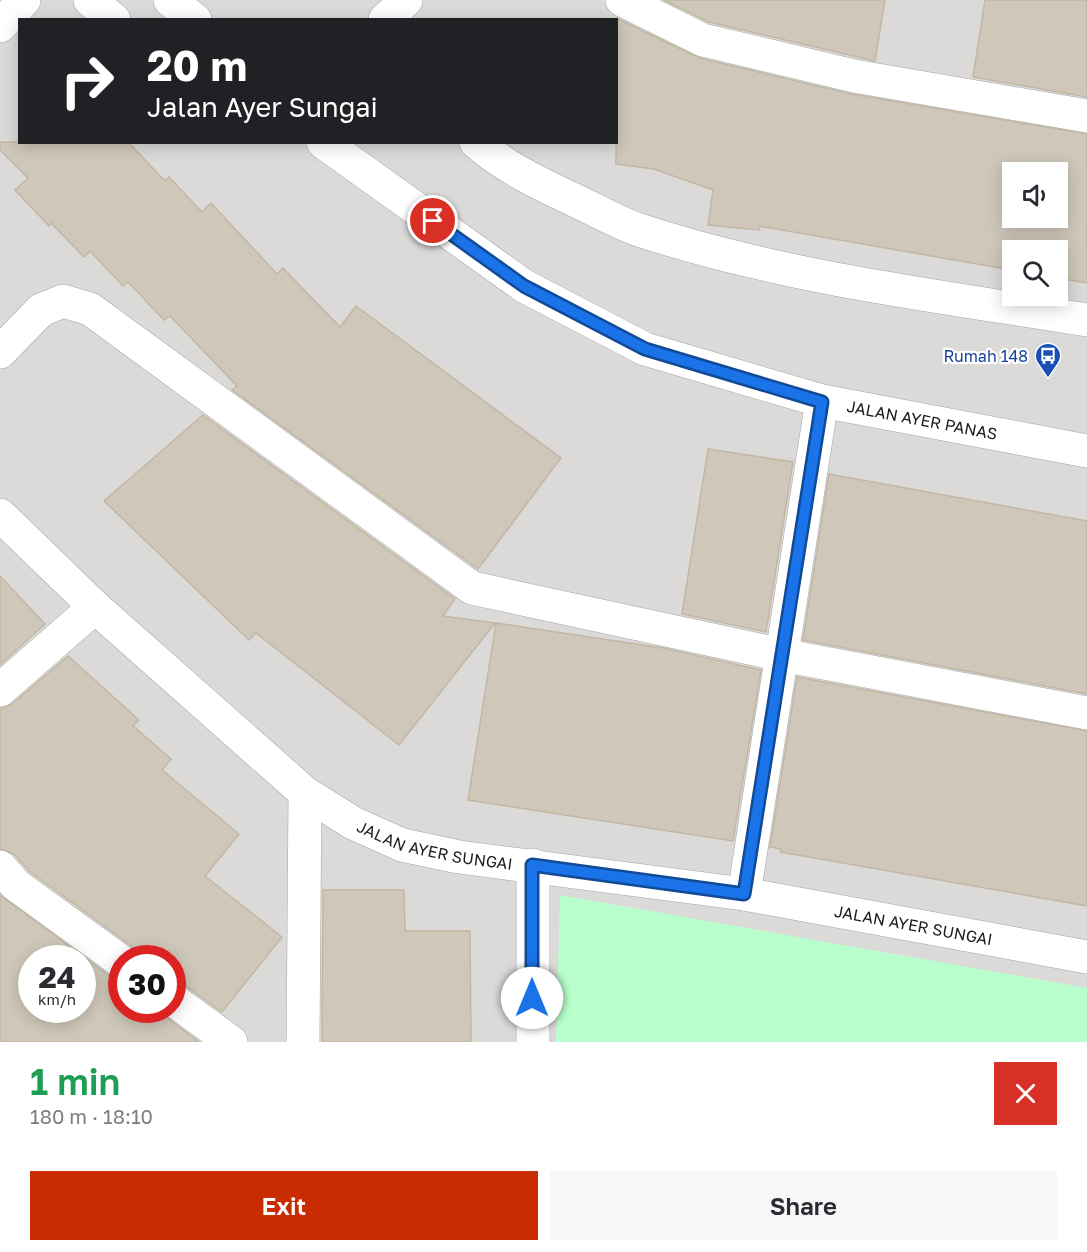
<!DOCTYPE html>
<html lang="en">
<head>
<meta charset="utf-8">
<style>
  body { margin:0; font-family:"Golos Text",sans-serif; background:#f7f7f7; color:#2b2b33; height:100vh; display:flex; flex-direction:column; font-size:22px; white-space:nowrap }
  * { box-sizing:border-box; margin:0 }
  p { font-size:20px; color:#7c7c81 }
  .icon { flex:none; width:33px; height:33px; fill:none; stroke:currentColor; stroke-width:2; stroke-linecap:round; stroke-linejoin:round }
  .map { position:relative; height:1042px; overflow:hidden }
  .drawer { display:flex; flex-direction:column; background:#fff; flex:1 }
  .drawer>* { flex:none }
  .top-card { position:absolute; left:18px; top:18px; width:600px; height:126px; border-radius:0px; box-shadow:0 3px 15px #0003; background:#202124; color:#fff; overflow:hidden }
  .fabs { position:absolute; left:1002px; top:162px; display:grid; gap:12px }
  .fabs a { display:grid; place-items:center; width:66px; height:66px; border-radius:0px; background:#fff; box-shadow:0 3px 15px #0003; font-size:30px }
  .speed { position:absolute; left:18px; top:945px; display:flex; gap:12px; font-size:30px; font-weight:700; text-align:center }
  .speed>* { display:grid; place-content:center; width:78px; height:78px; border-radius:50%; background:#fff; box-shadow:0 3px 15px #0003; line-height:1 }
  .speed small { font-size:15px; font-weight:400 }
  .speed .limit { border:9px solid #d22; background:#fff; color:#111 }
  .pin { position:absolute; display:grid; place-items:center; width:51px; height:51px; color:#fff; margin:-26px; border:3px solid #fff; border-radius:50%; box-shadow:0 2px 6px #0007 }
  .me { position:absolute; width:66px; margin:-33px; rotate:0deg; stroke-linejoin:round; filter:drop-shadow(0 0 4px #0008) }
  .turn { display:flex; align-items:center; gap:21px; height:126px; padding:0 30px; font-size:27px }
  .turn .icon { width:78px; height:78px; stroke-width:2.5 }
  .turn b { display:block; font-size:42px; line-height:51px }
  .round { display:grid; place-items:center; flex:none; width:63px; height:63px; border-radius:0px; background:#f7f7f7 }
  .headline { display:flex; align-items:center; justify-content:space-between; height:102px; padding:0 30px }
  h1 { font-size:36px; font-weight:600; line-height:45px; color:#1e9e55 }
  .primary-button { display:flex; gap:12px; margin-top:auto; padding:12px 30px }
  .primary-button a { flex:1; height:69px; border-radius:0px; background:#c92c00; color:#fff; font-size:24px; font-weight:600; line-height:69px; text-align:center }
  .primary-button a+a { background:#f7f7f7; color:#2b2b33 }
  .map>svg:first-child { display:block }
  .residential { fill:#dbdad9; fill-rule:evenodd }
  .park { fill:#b9fecd }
  .building { fill:#cfc8ba; stroke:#c2b7a2; stroke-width:1.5; fill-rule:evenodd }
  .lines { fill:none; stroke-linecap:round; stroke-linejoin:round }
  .minor-casing { stroke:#a4a4a4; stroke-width:34 }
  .minor { stroke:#fff; stroke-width:33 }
  .route-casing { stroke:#114b97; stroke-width:15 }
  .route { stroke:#1a73e8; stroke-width:10 }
  .labels { text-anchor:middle; stroke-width:4.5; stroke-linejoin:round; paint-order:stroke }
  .transit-label { font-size:16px; fill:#164399; stroke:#fff; text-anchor:end }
  .street-label { font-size:16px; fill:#1d1d1d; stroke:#fff }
</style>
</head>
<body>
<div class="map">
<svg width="1087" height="1042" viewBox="0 0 1087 1042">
  <rect width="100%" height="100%" fill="#efede1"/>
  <!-- residential -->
  <path class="residential" d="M0,0h1087v1042h-1087zM20,20h596v122h-596zM1012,172h46v46h-46zM1012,250h46v46h-46zM32,958h50v52h-50zM122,958h50v52h-50z"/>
  <!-- park -->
  <path class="park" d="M560,895l527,93v54h-531z"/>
  <!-- building -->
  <g class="building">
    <path d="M664,0h221l-10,61 -166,-39z"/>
    <path d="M985,0h102v97l-114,-20z"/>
    <path d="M616,18l83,40 152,36 236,40v149l-29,-5v-28h-46v20l-253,-44v4l-51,-5 5,-35 -59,-21 -38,-5zM1012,172h46v46h-46z"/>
    <path d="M0,142h128l37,39 4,-4 33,35 9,-9 66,71 6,-6 57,59 16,-21 205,152 -83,111 -246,-179 5,-4 -67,-70 -6,4 -36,-38 -5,4 -33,-35 -6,6 -33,-34 -2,3 -34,-36 13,-12 -28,-28z"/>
    <path d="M203,415l252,184 -12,17 52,7 -96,122 -143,-112 -7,7 -145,-139z"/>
    <path d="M708,449l85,13 -27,170 -84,-18z"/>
    <path d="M829,474l258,47v173l-284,-54z"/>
    <path d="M0,576l45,48 -45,41z"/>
    <path d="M496,623l167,25 98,22 -28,171 -265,-41z"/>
    <path d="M68,656l71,64 -6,6 38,33 -9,11 77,64 -34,42 77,61 -60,75 -39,-28 -11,-3v-23h-32l-7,-11 -104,-76 -15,-17 -14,-5v-141l12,-4z"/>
    <path d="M797,677l290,54v175l-307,-54 1,-3 -11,-2z"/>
    <path d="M323,890h81l1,41h65l1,111h-149z"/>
    <path d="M0,895l111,82 11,3v30h35l42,32h-199zM32,958h50v52h-50z"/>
  </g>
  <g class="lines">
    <defs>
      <g id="minor">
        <path d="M90,0l24,20"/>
        <path d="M170,0l25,20"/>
        <path d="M622,0l81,40 151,36 233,40"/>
        <path d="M385,20l21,-20"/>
        <path d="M0,26l24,-26"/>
        <path id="s1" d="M323,142l201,144 121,63 177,52 265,50"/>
        <path d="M476,142c27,24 62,41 94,56 22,10 44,23 66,31 144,48 302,67 451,91"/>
        <path d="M0,352l41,-42 22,-9 27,8 382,279 310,67 305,58"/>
        <path id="s2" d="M0,515l95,92 210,186 48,30 49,22 57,12 285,37 343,63"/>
        <path d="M0,690l95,-83"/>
        <path d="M533,865v177"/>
        <path d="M0,867l16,18 106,77"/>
        <path d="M744,894l78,-493"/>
        <path d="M172,999l59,43"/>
        <path d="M303,1042l2,-249"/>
      </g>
    </defs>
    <!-- minor casing -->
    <use href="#minor" class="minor-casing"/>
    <!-- minor -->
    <use href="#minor" class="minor"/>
  </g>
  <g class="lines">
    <defs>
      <path id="route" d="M433,221l91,65 121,63 177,53 -78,492 -212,-29v133"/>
    </defs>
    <!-- route casing -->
    <use href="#route" class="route-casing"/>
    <!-- route -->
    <use href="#route" class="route"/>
  </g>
  <!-- icons -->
  <defs>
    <symbol id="bus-pin" viewBox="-11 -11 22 30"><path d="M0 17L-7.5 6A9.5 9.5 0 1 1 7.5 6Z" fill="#1a4fb4" stroke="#fff"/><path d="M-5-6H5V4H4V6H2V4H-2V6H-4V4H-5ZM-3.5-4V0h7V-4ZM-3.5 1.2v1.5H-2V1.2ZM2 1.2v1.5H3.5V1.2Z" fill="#fff"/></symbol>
  </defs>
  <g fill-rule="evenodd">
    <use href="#bus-pin" x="1033" y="341" width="30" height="40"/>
  </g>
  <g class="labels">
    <!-- transit labels -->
    <g class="transit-label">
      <text x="1028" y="362">Rumah 148</text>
    </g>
    <!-- street labels -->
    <g class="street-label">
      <text dy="6" stroke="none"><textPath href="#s1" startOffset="670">JALAN AYER PANAS</textPath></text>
      <text dy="6" stroke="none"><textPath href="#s2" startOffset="555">JALAN AYER SUNGAI</textPath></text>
      <text dy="6" stroke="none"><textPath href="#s2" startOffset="1041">JALAN AYER SUNGAI</textPath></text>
    </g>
  </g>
</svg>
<div class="fabs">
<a><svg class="icon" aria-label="sound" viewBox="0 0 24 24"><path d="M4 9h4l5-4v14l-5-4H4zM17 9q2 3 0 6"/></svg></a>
<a><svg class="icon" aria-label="search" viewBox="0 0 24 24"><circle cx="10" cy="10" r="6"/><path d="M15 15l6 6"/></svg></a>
</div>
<div class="speed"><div>24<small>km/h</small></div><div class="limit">30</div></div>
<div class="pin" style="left:433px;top:221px;background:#d93025"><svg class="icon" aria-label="arrive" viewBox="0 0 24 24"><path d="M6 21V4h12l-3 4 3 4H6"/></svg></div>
<svg class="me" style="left:532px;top:998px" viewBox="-20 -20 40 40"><circle r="19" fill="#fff"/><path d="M0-13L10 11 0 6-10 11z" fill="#1a73e8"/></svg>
<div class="top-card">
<div class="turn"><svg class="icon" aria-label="right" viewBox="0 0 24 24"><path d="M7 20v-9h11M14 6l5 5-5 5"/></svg><div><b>20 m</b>Jalan Ayer Sungai</div></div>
</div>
</div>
<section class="drawer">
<div class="headline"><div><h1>1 min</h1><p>180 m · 18:10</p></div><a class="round" style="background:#d93025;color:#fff"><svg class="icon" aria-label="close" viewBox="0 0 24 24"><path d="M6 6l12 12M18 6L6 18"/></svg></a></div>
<div class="primary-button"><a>Exit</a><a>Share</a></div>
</section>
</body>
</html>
